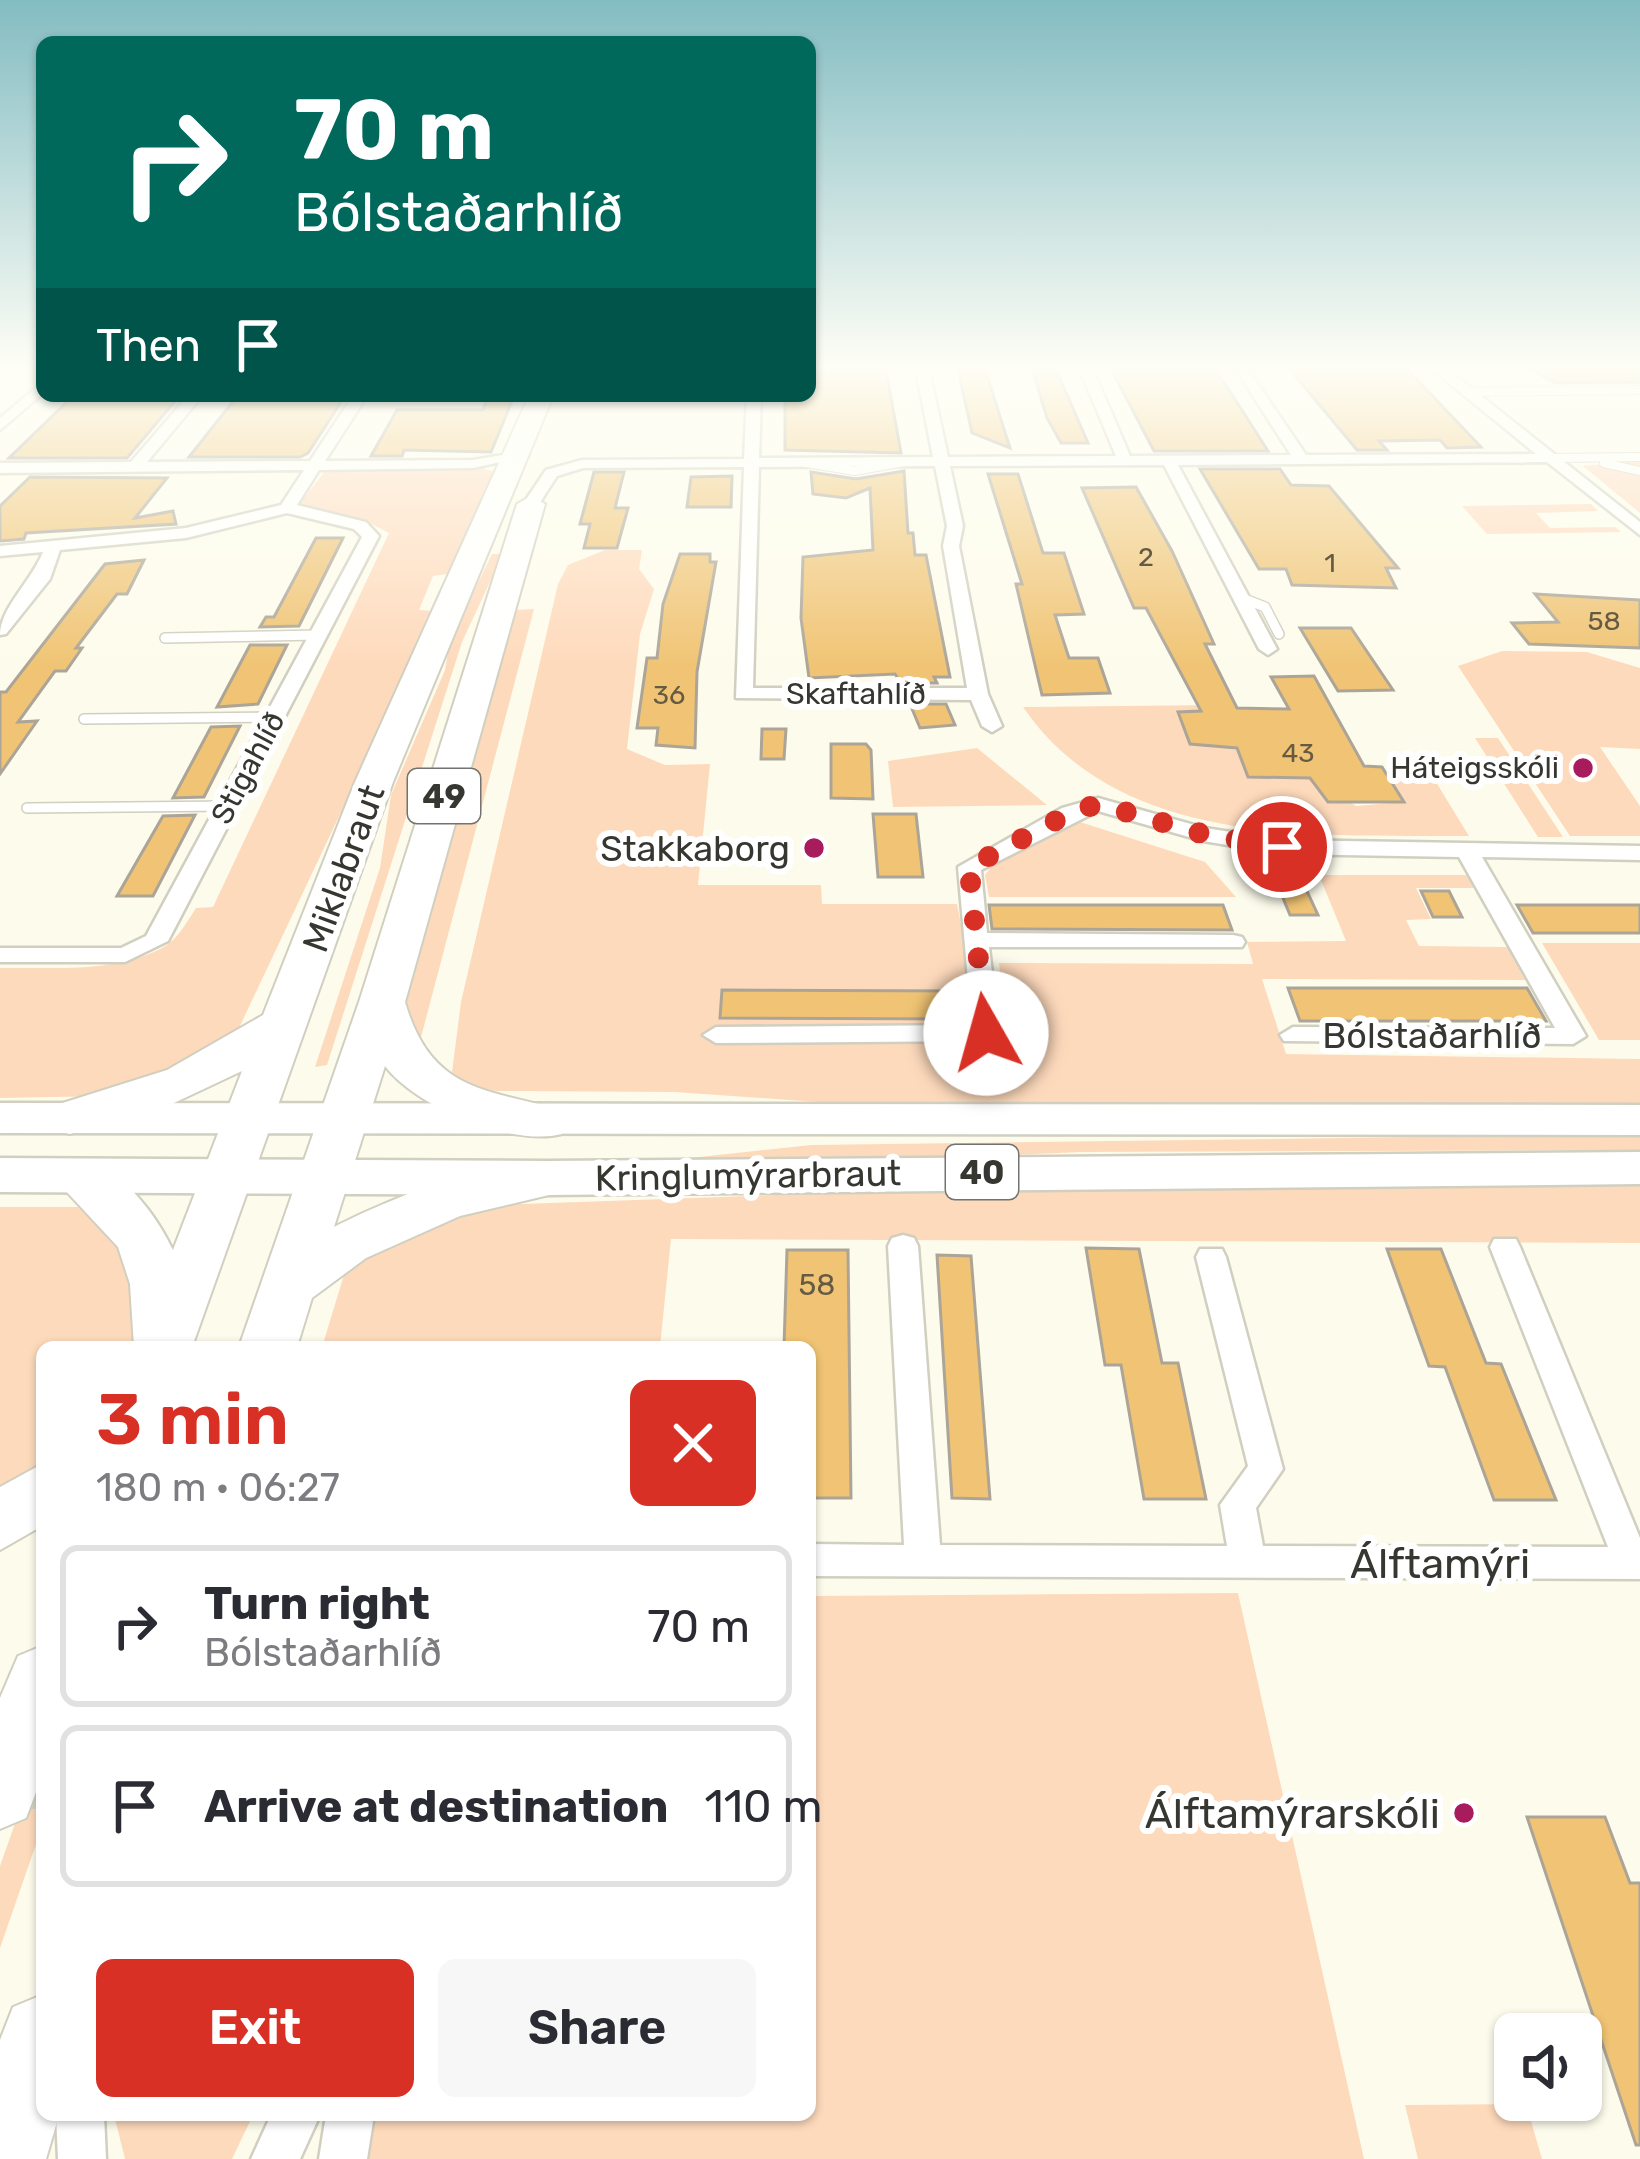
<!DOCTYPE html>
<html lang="en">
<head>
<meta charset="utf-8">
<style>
  body { margin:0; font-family:Rubik,sans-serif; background:#f7f7f7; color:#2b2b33; height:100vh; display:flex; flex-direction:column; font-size:45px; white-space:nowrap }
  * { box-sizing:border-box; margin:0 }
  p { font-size:39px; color:#7c7c81 }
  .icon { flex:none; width:66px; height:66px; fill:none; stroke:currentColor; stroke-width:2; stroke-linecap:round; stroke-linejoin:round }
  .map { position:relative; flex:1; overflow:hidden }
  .panel { position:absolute; left:36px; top:1341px; width:780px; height:780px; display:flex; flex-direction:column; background:#fff; border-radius:18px; box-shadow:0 3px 9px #0004 }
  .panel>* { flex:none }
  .hud { position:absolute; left:36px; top:36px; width:780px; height:366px; border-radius:18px; box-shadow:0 3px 9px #0004; background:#00695c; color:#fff; overflow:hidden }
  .tools { position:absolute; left:1494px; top:2013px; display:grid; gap:24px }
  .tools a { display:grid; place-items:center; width:108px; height:108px; border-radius:18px; background:#fff; box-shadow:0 3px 9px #0004; font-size:60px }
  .pin { position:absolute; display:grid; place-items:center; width:102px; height:102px; color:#fff; margin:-51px; border:6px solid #fff; border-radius:50%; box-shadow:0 3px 12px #0007 }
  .me { position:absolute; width:132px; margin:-66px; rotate:353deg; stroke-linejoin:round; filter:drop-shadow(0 0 9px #0008) }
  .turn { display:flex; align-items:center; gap:42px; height:252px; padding:0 60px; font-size:54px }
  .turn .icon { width:156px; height:156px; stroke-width:2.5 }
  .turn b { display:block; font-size:84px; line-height:102px }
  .then { display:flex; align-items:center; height:114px; padding:0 60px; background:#0003; gap:24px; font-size:45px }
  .round { display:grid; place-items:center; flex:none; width:126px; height:126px; border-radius:18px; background:#f7f7f7 }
  .overview { display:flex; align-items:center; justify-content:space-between; height:204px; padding:0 60px }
  h1 { font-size:72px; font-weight:600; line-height:90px; color:#d93025 }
  .button { display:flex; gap:24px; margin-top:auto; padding:24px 60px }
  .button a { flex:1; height:138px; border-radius:18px; background:#d93025; color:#fff; font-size:48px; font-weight:600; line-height:138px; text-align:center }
  .button a+a { background:#f7f7f7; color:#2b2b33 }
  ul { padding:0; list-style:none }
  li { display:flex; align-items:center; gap:36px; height:162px; margin:0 24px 18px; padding:0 36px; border:6px solid #e1e1e2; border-radius:18px }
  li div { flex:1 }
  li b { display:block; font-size:45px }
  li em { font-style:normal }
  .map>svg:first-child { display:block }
  .green { fill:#fedabc }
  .building { fill:#f0c474; stroke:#aca597; stroke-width:3 }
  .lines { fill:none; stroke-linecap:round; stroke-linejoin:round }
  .minor-tunnel { stroke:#d5d5c7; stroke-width:42; stroke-dasharray:42 21; stroke-linecap:butt }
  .service-far1-casing { stroke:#d1cfc0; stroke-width:10 }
  .service-casing { stroke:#d1cfc0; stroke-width:12 }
  .minor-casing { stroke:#d1cfc0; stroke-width:5 }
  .primary-casing { stroke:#d1cfc0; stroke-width:5 }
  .trunk-casing { stroke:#d1cfc0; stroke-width:4 }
  .service-far1 { stroke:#fff; stroke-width:8 }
  .service { stroke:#fff; stroke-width:9 }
  .minor { fill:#fff; fill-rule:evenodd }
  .primary { fill:#fff; fill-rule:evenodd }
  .trunk { fill:#fff; fill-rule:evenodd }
  .route { stroke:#d93025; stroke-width:21; stroke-dasharray:0 37.8 }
  .poi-dot { fill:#a81b5c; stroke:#fff; stroke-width:4.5 }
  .labels { text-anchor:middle; stroke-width:12; stroke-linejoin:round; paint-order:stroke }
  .far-number-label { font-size:27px; fill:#655a42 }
  .far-street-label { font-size:30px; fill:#373731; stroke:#fff }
  .far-poi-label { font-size:30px; fill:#373731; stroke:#fff; text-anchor:end }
  .number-label { font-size:30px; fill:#655a42 }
  .shield { fill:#fff; stroke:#73736f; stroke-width:3 }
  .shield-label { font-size:33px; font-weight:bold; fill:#373731 }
  .poi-label { font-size:36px; fill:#373731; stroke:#fff; text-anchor:end }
  .street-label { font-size:36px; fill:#373731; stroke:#fff }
  .near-street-label { font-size:42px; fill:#373731; stroke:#fff }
  .near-poi-label { font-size:42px; fill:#373731; stroke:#fff; text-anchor:end }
</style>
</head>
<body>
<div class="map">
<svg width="1640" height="2159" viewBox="0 0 1640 2159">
  <rect width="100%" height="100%" fill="#fdfcec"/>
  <!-- green -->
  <g class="green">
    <path d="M1640,461v52l-57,-47z"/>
    <path d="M482,468l22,7 -50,98 -21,3 -14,34 17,1 -197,417 -35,37 -93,31 -111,2v-130c53,-1 120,6 167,-23 12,-8 21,-25 29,-37l17,-1 176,-374 -27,-14 -64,-13 27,-35z"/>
    <path d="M1591,504l7,7 -62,2 14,15 65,-1 6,5 -134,2 -25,-28z"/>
    <path d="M605,550h37l-3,19 15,20 -14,45 -13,115 38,16 45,-1 -12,121h123l1,19h135l28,147 25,2 -11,-90 254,1 -6,-22 99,-1 -27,-66h149l7,13h-59l15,31 -25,1 13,26 89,1 17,33 -263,-1 24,75 354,5v46l-794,-1 -171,-12 -179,-1 -40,-9 -4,-10 9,-70 97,-418 10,-19z"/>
    <path d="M492,554h11l-41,88 -135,423 -12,2 65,-199 11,-73 54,-125 5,-30z"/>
    <path d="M534,609l-119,451 -20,-34 120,-416z"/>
    <path d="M1502,651l85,1 53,16v81l-40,-2 40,59v30h-70l-112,-170z"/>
    <path d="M1218,705l-3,6 -36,1 11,32 47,4 12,29 61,1 46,28 47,-4 -12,-21 7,-1 -8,-13 38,2 41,67c-152,-1 -349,13 -446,-129z"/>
    <path d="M1475,738h23l65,99h-25z"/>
    <path d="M977,748l70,57 -154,2 -5,-46z"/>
    <path d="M1080,822l125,40 31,35h-247l-4,-22 9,-12z"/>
    <path d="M1542,943h98v97h-41z"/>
    <path d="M1640,1134v16l-558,2 -340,14 -80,-5 149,-16z"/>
    <path d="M1345,1175l295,2v66l-969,-4 -11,108h-338l25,-82 117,-59z"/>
    <path d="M0,1207h87l38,24 12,96 -5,20h-90v125l-42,23z"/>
    <path d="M1238,1593l126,566h-1004l9,-44h441v-519z"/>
    <path d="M42,1747v80l-42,121v-82z"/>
    <path d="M1526,2104l16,55h-124l-13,-54z"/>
    <path d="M114,2115h139l-21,44h-107z"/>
  </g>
  <!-- building -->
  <g class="building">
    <path d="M859,365h26l16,88 -116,-3v-54h25v-23l51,-1z"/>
    <path d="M957,365l28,4 25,79 -38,-15z"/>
    <path d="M1031,365h23l34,78h-27l-14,-25z"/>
    <path d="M1187,365h26l55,86h-114l-42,-80 77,-1z"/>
    <path d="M1403,365l78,82 -34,1 -7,-8 -61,1 8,9h-30l-70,-84z"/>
    <path d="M1523,365h117v17l-84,1z"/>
    <path d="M264,396h81l-37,57 -8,4h-111l46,-58z"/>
    <path d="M488,396h26l-23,56 -87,-2 -2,6h-31l26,-46h86z"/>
    <path d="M177,399l-50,59h-118l60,-58z"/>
    <path d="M1200,469h80l11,16 38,1 69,82h-12l10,20 -104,-3 -6,-16h-27z"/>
    <path d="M904,471l4,62h5l2,22h11l24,122h-16l3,6h-36l-6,-9 -86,4 -8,-60 2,-61 70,-7 -3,-62 -24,10 -33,-4 -2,-22 45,7z"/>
    <path d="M594,472h30l-9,36h13l-11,40h-33l6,-24h-10z"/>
    <path d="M988,474h30l25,79h21l20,61 -29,1 14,43h29l12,35 -68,2 -26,-111h6z"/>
    <path d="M732,476l-1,31h-44l4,-30z"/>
    <path d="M30,477l137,1 -32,40 38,-7 3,13 -150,9 -2,6 -24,2v-35z"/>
    <path d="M1136,487l36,64 42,93h-9l32,64 52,1 -18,-32 43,-1 50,90 18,1 22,35h-76l-18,-24 -62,-1 -11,-29 -47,-4 -12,-32 23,-1 -55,-103h-12l-52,-120z"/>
    <path d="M316,538h27l-44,88 -39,1 6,-10h8z"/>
    <path d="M680,554h30v8h6l-19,110 -2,76 -39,-3 2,-17h-21l10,-70h10l6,-54z"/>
    <path d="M144,560l-17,34h-10l-41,54h6l-16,23h-11l-37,51 19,-1 -37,53v-82h6l99,-128z"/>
    <path d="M1535,594l105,6v48l-111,-4 -17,-21 46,-1z"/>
    <path d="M1300,628h51l42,62 -55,1z"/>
    <path d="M250,645h37l-29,59 -41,3z"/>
    <path d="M910,704h36l9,21 -35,3z"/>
    <path d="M240,726l-36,71 -31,1 38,-71z"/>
    <path d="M762,729h24l-2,30h-23z"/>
    <path d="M831,744h35l5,6 2,49 -42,-1z"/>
    <path d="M873,814h43l7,63h-45z"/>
    <path d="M195,815l-42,81h-36l46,-80z"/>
    <path d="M1274,876h26l18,39h-28z"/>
    <path d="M1421,891h28l13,26h-29z"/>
    <path d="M989,905h234l9,25 -240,-1z"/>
    <path d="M1517,905h123v28h-107z"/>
    <path d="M1288,988h239l19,33h-246z"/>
    <path d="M722,990l242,1 3,28 -247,-1z"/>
    <path d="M1086,1248l53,1 23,114h16l28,136h-62l-23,-134h-16z"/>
    <path d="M1387,1249h54l45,114 15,1 55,136h-62l-49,-133 -16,-1z"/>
    <path d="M787,1250h61l3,248h-41v-151h-26z"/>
    <path d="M937,1255l34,1 19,243 -38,-1z"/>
    <path d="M1527,1817h78l25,66h10v262h-4z"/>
  </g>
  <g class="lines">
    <!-- minor-tunnel -->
    <path class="minor-tunnel" d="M0,1788h42"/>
    <defs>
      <g id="service-far1">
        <path d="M1466,392l174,-2"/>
        <path d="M1553,458l87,-1"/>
        <path d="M806,463l49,8 49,-9"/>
        <path d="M1604,463l36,8"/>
      </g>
      <g id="service">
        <path d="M1242,598l23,9 14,27"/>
        <path d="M165,638l153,-3"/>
        <path d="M84,719l191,-2"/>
        <path d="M27,808l201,-2"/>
      </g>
      <g id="minor">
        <path d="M915,365h13l20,92 168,-1 -38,-91h13l39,91 161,-1 -58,-90h12l61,90 230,-1 -109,-89h15l198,157v13l-93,-73 -369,3 99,184 -9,6 -9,-6 -95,-184 -214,1 13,60 -4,20 29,148 14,32 -10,6 -10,-6 -11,-26 -235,-2 8,-231 -161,1 -26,8 -20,31 -14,-3 23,-34 36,-10 162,-1 3,-63h14l-2,62 174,-1zM935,466l12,60 -4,20 24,142h-214l6,-221z"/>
        <path d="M42,383v11l-42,36v-12z"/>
        <path d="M188,396h14l-55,66 163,-1 43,-65h14l-42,65 148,-1 48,-8 7,4 -55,12 -154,2 -22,35 69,17 13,14 -211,405 -43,21h-125v-14h121l25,-12 216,-399 -8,-8 -67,-16 -101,25 -126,12 -10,29 -44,55 -6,1c0,-27 31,-53 43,-83l-43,4v-10l186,-18 95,-23 23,-35 -304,3v-10l131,-1z"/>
        <path d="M1098,798l107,30 78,12 357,6v14l-158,-3 104,179 -13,8 -289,-3 -4,-6 13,-8 262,1 -96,-171 -176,-3 -80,-13 -105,-30 -117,59 6,63 246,2 9,2 3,5 -3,5h-253l10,86 -13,8 -270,2 -13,-8 13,-8 256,-2 -14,-158 104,-59z"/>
        <path d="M903,1235l11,3 4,8 22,299 287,1 -7,-41 28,-39 -52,-209 4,-8h22l4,8 57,212 -27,39 7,38 345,1 -118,-300 4,-8h22l4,8 120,291v41l-830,-3v-32l94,1 -16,-299 4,-8z"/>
        <path d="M56,2115h48l2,44h-48z"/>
        <path d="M271,2115h49l-20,44h-49z"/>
        <path d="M326,2115h48l-7,44h-48z"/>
      </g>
      <g id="primary">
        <path d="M0,1103l1640,2v30l-1640,-2z"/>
        <path d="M1640,1152v32l-1092,11 -548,-3v-34l548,3z"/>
      </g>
      <g id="trunk">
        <path d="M529,396h24l-160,386 -201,565h-58l-4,-63 -12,-37 -67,-72 8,-12c49,-15 95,47 114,87l69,-179 -68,32 -104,31 -17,-4 -8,-12 8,-12 114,-36 96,-55 92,-233z"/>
        <path d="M531,496l14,8 -140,498c26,89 78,87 157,108l8,12 -8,12c-50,13 -146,-27 -177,-68l-51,161c53,-27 175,-78 232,-62l8,13 -8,13 -106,25 -94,42 -54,40 -15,49h-58l120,-345 158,-498z"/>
        <path d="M42,1464v62l-42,24v-63z"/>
        <path d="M42,1646v131l-16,41 -26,11v-131l18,-42z"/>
        <path d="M42,1995v120h17l-13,44h-46v-119l13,-33z"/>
      </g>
    </defs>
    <!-- service-far1 casing -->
    <use href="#service-far1" class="service-far1-casing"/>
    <!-- service casing -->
    <use href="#service" class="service-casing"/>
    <!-- minor casing -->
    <use href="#minor" class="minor-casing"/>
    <!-- primary casing -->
    <use href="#primary" class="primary-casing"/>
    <!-- trunk casing -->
    <use href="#trunk" class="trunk-casing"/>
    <!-- service-far1 -->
    <use href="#service-far1" class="service-far1"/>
    <!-- service -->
    <use href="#service" class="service"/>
    <!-- minor -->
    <use href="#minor" class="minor"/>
    <!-- primary -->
    <use href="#primary" class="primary"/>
    <!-- trunk -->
    <use href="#trunk" class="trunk"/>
  </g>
  <!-- sky -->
  <linearGradient id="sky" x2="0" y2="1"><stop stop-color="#83bcc2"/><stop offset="0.55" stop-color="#fefef6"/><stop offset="1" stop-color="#fefef6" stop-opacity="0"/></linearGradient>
  <rect width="1640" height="667" fill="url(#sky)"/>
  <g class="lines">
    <!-- route -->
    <path class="route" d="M986,1033l-17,-166 101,-54 28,-9 105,30 79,13"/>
  </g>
  <!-- markers -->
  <g class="poi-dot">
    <circle cx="1583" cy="768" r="12"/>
    <circle cx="814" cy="848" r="12"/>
    <circle cx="1464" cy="1813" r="12"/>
  </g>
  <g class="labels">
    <!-- far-number labels -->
    <g class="far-number-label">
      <text x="1146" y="566">2</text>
      <text x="1330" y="572">1</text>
      <text x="1604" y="630">58</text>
      <text x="669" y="704">36</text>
      <text x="1298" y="762">43</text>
    </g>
    <!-- far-street labels -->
    <g class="far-street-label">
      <text x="856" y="704">Skaftahlíð</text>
      <text transform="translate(248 768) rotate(-62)" y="10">Stigahlíð</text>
    </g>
    <!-- far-poi labels -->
    <g class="far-poi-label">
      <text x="1559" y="778">Háteigsskóli</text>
    </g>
    <!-- number labels -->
    <g class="number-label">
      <text x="817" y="1295">58</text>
    </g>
    <!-- shield labels -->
    <g class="shield">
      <rect x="408" y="769" width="72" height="54" rx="9"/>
      <rect x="946" y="1145" width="72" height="54" rx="9"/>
    </g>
    <g class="shield-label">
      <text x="444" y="808">49</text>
      <text x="982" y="1184">40</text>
    </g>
    <!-- poi labels -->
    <g class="poi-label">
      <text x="790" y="861">Stakkaborg</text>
    </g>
    <!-- street labels -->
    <g class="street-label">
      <text transform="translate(343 868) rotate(-70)" y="13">Miklabraut</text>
      <text x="1432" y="1048">Bólstaðarhlíð</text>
      <text transform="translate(748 1175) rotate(-1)" y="13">Kringlumýrarbraut</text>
    </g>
    <!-- near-street labels -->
    <g class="near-street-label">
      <text x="1440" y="1578">Álftamýri</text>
    </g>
    <!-- near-poi labels -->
    <g class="near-poi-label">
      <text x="1440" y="1828">Álftamýrarskóli</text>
    </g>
  </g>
</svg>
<div class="tools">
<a><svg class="icon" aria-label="sound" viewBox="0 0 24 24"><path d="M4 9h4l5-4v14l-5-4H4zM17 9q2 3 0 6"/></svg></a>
</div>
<div class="pin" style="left:1282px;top:847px;background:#d93025"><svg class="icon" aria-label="arrive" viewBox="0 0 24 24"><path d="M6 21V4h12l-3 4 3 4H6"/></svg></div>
<svg class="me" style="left:986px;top:1033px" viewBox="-20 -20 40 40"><circle r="19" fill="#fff"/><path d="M0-13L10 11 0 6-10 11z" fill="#d93025"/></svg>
<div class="hud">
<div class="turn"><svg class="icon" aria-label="right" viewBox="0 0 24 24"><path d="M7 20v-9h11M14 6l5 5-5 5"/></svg><div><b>70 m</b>Bólstaðarhlíð</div></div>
<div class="then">Then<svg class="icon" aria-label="arrive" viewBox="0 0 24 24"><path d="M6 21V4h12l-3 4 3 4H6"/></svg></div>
</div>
<section class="panel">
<div class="overview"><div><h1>3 min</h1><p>180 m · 06:27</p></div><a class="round" style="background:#d93025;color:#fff"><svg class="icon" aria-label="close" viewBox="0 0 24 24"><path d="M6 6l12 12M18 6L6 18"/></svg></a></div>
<ul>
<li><svg class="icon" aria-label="right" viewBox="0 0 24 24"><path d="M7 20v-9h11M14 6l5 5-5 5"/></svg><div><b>Turn right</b><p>Bólstaðarhlíð</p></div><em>70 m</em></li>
<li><svg class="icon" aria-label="arrive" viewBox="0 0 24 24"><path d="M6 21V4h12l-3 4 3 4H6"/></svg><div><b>Arrive at destination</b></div><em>110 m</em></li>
</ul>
<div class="button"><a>Exit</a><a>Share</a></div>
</section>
</div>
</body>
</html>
